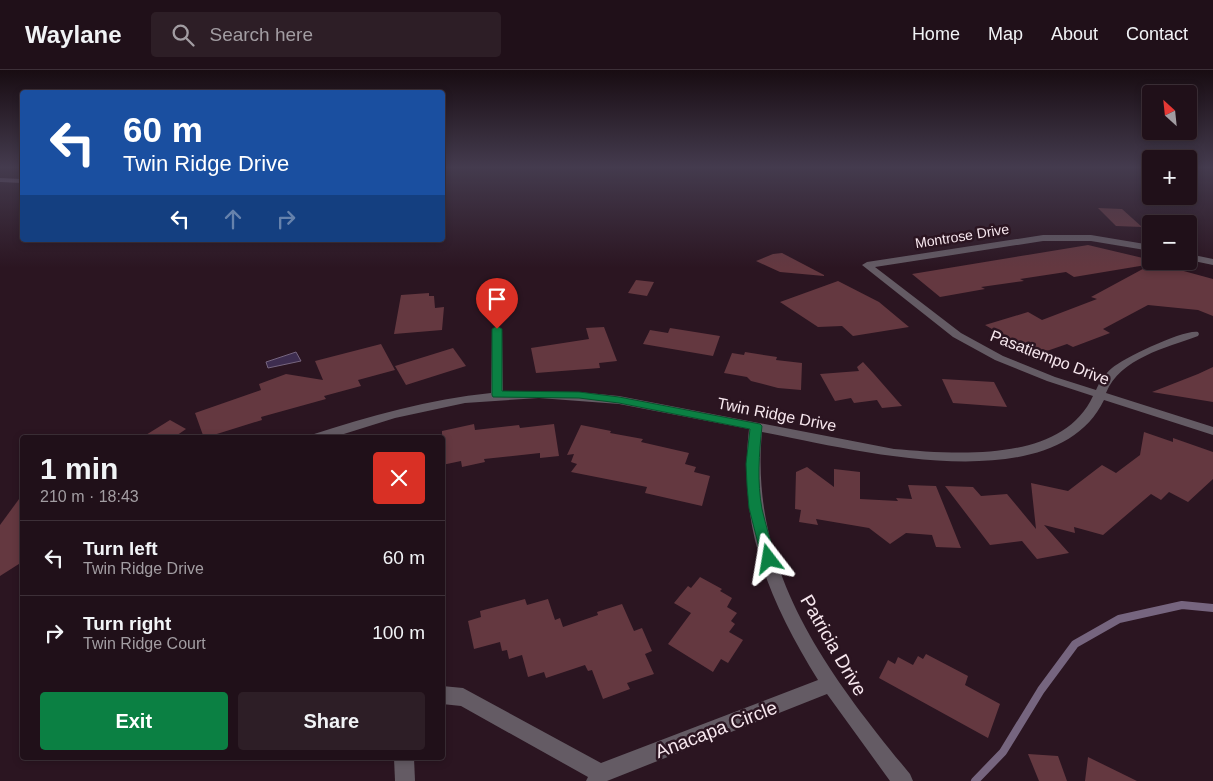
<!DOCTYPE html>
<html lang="en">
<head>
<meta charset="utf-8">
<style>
  body { margin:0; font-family:Arial,sans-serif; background:#2d1e26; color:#f1f3f6; height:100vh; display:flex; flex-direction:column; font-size:19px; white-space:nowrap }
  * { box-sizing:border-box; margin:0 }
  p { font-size:16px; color:#a29da2 }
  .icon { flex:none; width:28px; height:28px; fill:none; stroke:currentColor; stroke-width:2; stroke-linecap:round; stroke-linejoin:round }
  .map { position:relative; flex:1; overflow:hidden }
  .drawer { position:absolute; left:20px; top:365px; width:425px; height:325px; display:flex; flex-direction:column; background:#201019; border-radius:5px; box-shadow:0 2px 8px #0003,0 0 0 1px #3d3038 }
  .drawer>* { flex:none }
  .guide { position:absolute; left:20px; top:20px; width:425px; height:152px; border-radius:5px; box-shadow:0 2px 8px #0003,0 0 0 1px #3d3038; background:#1a4fa0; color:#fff; overflow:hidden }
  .needle { width:32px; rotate:333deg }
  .fabs { position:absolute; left:1142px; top:15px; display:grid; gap:10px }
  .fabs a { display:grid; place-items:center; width:55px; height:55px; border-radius:5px; background:#201019; box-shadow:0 2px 8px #0003,0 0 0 1px #3d3038; font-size:25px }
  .pin { position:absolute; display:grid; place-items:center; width:42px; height:42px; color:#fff; margin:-51px -21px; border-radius:50% 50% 50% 0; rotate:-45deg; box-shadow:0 0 5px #0007 }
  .pin .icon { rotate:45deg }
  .me { position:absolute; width:55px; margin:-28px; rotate:346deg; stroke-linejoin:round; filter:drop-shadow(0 0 4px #0008) }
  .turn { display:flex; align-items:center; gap:18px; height:105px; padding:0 20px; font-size:22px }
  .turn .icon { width:65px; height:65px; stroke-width:2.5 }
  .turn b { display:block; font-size:35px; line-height:42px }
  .lanes { display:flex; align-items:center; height:48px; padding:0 20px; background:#0003; justify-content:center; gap:25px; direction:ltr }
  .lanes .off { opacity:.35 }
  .round { display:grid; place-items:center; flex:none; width:52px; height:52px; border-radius:5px; background:#2d1e26 }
  .head { display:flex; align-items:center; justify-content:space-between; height:85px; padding:0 20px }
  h1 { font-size:30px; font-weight:800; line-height:38px }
  .action { display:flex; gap:10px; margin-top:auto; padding:10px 20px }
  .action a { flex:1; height:58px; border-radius:5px; background:#0b8043; color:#fff; font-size:20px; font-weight:800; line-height:58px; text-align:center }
  .action a+a { background:#2d1e26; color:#f1f3f6 }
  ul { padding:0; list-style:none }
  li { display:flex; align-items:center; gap:15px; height:75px; padding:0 20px; border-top:1px solid #3d3038 }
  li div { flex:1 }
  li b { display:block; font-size:19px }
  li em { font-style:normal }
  header { display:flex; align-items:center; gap:30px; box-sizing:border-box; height:70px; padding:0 25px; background:#201019; border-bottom:1px solid #3d3038 }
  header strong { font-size:24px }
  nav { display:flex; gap:28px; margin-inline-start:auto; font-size:18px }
  .search { width:350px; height:45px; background:#2d1e26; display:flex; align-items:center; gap:12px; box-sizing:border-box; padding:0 18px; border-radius:5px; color:#a29da2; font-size:19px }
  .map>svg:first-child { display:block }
  .water { fill:#3e2d50; stroke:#76657f }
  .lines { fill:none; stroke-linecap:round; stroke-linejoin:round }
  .stream-far1 { stroke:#76657f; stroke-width:4 }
  .stream { stroke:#76657f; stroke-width:8 }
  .building { fill:#643840 }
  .minor { fill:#645b64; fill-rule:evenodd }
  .route { fill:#0b8043; stroke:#07532c }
  .labels { text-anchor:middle; stroke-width:5; stroke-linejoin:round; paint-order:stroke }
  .far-street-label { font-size:14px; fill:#f7e7ee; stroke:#2b1521 }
  .street-label { font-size:16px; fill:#f7e7ee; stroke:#2b1521 }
  .near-street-label { font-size:19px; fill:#f7e7ee; stroke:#2b1521 }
</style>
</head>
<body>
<header>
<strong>Waylane</strong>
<div class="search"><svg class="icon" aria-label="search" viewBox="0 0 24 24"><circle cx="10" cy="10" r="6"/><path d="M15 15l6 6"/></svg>Search here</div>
<nav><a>Home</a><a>Map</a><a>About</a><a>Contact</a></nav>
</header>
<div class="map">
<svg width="1213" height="711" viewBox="0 0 1213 711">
  <rect width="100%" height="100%" fill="#2b1521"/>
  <!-- water -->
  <path class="water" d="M296,282l5,9 -33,7 -2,-6z"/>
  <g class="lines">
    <!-- stream-far1 -->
    <path class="stream-far1" d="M0,110l22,1"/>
    <!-- stream -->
    <path class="stream" d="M975,711l28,-29 38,-62 34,-46 44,-25 63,-14 31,3"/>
  </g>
  <!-- building -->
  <g class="building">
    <path d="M1098,138l24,1 20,18 -26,-1z"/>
    <path d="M1088,175l93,22 -1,3 33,9v37l-15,-6 -50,-5 -45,24 7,4 -37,14 -6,-3 -26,9 -9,-1 -47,-27 43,-13 14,8 55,-21 -6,-2 61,-33 -78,13 -8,-5 -46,7 4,2 -43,6 4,2 -45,8 -28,-23z"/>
    <path d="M782,183l42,22v1l-44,-4 -24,-11 17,-7z"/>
    <path d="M636,210l18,2 -7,14 -19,-3z"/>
    <path d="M838,211l41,21 30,25 -56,9 -11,-10 -24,1 -38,-25z"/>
    <path d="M429,223v3h5l1,12 9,-1 -2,23 -48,4 7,-39z"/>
    <path d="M604,257l13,34 -18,2 1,5 -64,5 -5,-25 58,-9 -3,-11z"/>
    <path d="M670,258l50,8 -7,20 -70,-12 7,-14 18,3z"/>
    <path d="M381,274l14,26 -37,10 3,6 -37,10 2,3 -65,18 1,3 -58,18 -9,-25 66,-23 -2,-6 27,-10 37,6 -8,-19z"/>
    <path d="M453,278l13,18 -60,19 -11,-19z"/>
    <path d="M745,282l32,5 -1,3 26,3 -1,27 -23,-2 -27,-7 -4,-4 -23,-4 8,-20 12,2z"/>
    <path d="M863,292l11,12 28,32 -20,2 -5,-8 -23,3 -3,-5 -16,3 -15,-27 39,-3 -2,-4z"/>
    <path d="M1213,297v35l-61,-10 46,-18z"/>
    <path d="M942,309l52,3 13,25 -54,-4z"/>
    <path d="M170,350l16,9 -13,9h-32z"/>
    <path d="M474,354l1,6 44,-5 1,3 34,-4 5,32 -19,2v-5l-56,6 1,3 -23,5 -1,-6 -19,4v-34z"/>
    <path d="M581,355l30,6 -1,2 33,6 -2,3 48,11 -4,11 11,3 -2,5 16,4 -8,30 -57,-13 2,-6 -76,-15 6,-8 -6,-2 3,-8 -7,1z"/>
    <path d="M1144,362l29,10v-4l40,14v27l-25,23 -19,-10 -8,8 -10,-6 -48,41 -29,-8 1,6 -31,-8 25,28 -32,6 -15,-18 -32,4 -45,-59 28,1 8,9 26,-2 29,35 -5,-46 37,8 34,-26 14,8 24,-18z"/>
    <path d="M807,397l27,20v-18l26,3v27l38,2 -2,-3 16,1 -4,-14 28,1 25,62 -25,-1 -4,-12 -26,-2 -16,11 -21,-16 -53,-9 2,6 -19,-3 2,-12 -6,-1 1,-37z"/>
    <path d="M22,425v67l-22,14v-51z"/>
    <path d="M700,507l22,12 -2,2 12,7 -5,9 10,6 -6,8 4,3 -6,8 14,8 -15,23 -7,-4 -8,13 -45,-28 23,-31 -17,-10 14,-17 3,2z"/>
    <path d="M525,529l2,6 21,-6 7,21 5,-2 3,9 35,-12 -1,-3 25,-8 12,27 8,-3 10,23 -7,3 9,20 -27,9 3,6 -27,10 -11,-29 -4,1 -3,-6 -39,13 -2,-6 -16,5 -6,-22 -13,4 -2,-9 -5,1 -2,-9 -26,7 -6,-28 13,-4 -1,-6z"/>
    <path d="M926,584l42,22 -3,9 35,19 -12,34 -109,-60 9,-18 7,4 3,-7 15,8 5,-9 5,3z"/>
    <path d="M1028,684l30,2 9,25h-28z"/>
    <path d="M1088,687l49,24h-52z"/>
  </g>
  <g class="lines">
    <!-- minor -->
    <g class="minor">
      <path d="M1043,165h48l60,10v6l-60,-10h-48l-168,26 86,66 42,23 52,21 41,13c4,-9 9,-16 16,-22 12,-10 72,-39 86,-36l1,2 -1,2c-32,12 -78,22 -92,57l107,34v8l-109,-35c-50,104 -256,48 -342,32 -13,138 65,241 148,342l3,7h-23l-63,-87 -220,87h-21l2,-4 -127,-71 -19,-2v-18l21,2 138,75 217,-83c-50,-81 -80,-153 -69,-251l-130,-25 -80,-6 -74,5 -70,15 -64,20h-21l1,-3c59,-19 118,-36 180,-42l1,-64 5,-3 5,3 1,63h75l41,4 275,53c61,5 168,15 199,-53l-46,-15 -52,-21 -42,-23 -91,-72 5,-3z"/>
      <path d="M1189,184l24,5v6l-24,-5z"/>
      <path d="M394,688h20l1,23h-20z"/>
    </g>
  </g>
  <!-- sky -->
  <linearGradient id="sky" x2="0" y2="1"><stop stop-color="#180c12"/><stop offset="0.49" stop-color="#443b4e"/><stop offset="1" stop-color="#443b4e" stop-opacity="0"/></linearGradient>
  <rect width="1213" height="198" fill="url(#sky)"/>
  <!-- route -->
  <path class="route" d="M497,256l5,3v62l77,1 40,5 141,27 2,2c-3,28 -5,56 0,83 4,17 9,34 14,50l-2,4 -5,2 -5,-2 -2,-4 -13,-51 -2,-23 -1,-21 4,-35 -131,-26 -40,-5 -86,-1 -1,-2v-66z"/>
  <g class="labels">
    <!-- far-street labels -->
    <g class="far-street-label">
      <text transform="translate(962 166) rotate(-9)" y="5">Montrose Drive</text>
    </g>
    <!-- street labels -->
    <g class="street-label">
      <text transform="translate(1050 287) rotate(21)" y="6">Pasatiempo Drive</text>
      <text transform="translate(777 344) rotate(11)" y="6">Twin Ridge Drive</text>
    </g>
    <!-- near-street labels -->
    <g class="near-street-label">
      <text transform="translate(834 575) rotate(60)" y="7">Patricia Drive</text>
      <text transform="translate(716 659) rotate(-21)" y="7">Anacapa Circle</text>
    </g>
  </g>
</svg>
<div class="fabs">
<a><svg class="needle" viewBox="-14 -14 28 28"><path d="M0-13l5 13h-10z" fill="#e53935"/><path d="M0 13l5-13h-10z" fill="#a29da2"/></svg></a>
<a>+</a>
<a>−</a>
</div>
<div class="pin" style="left:497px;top:259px;background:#d93025"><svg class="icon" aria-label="arrive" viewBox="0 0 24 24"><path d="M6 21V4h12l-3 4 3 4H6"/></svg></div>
<svg class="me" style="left:769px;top:489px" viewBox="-20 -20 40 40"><path d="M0-17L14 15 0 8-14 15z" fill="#0b8043" stroke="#fff" stroke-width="4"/></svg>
<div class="guide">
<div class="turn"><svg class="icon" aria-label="left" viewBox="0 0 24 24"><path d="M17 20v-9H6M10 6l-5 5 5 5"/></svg><div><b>60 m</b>Twin Ridge Drive</div></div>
<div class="lanes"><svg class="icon" aria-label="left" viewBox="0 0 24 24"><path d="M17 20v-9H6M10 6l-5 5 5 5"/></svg><svg class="icon off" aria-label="ahead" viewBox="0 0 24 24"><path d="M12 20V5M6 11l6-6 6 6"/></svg><svg class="icon off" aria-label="right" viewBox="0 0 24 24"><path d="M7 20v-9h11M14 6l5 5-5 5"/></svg></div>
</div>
<section class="drawer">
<div class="head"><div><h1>1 min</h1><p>210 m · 18:43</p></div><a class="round" style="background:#d93025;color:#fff"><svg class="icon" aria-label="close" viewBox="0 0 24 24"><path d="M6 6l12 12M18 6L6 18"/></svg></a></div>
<ul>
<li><svg class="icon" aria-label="left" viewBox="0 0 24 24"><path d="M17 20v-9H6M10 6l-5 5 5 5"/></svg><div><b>Turn left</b><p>Twin Ridge Drive</p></div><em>60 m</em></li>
<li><svg class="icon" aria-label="right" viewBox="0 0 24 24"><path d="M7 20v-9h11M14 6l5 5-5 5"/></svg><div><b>Turn right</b><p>Twin Ridge Court</p></div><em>100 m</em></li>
</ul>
<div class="action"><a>Exit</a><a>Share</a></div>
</section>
</div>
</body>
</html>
